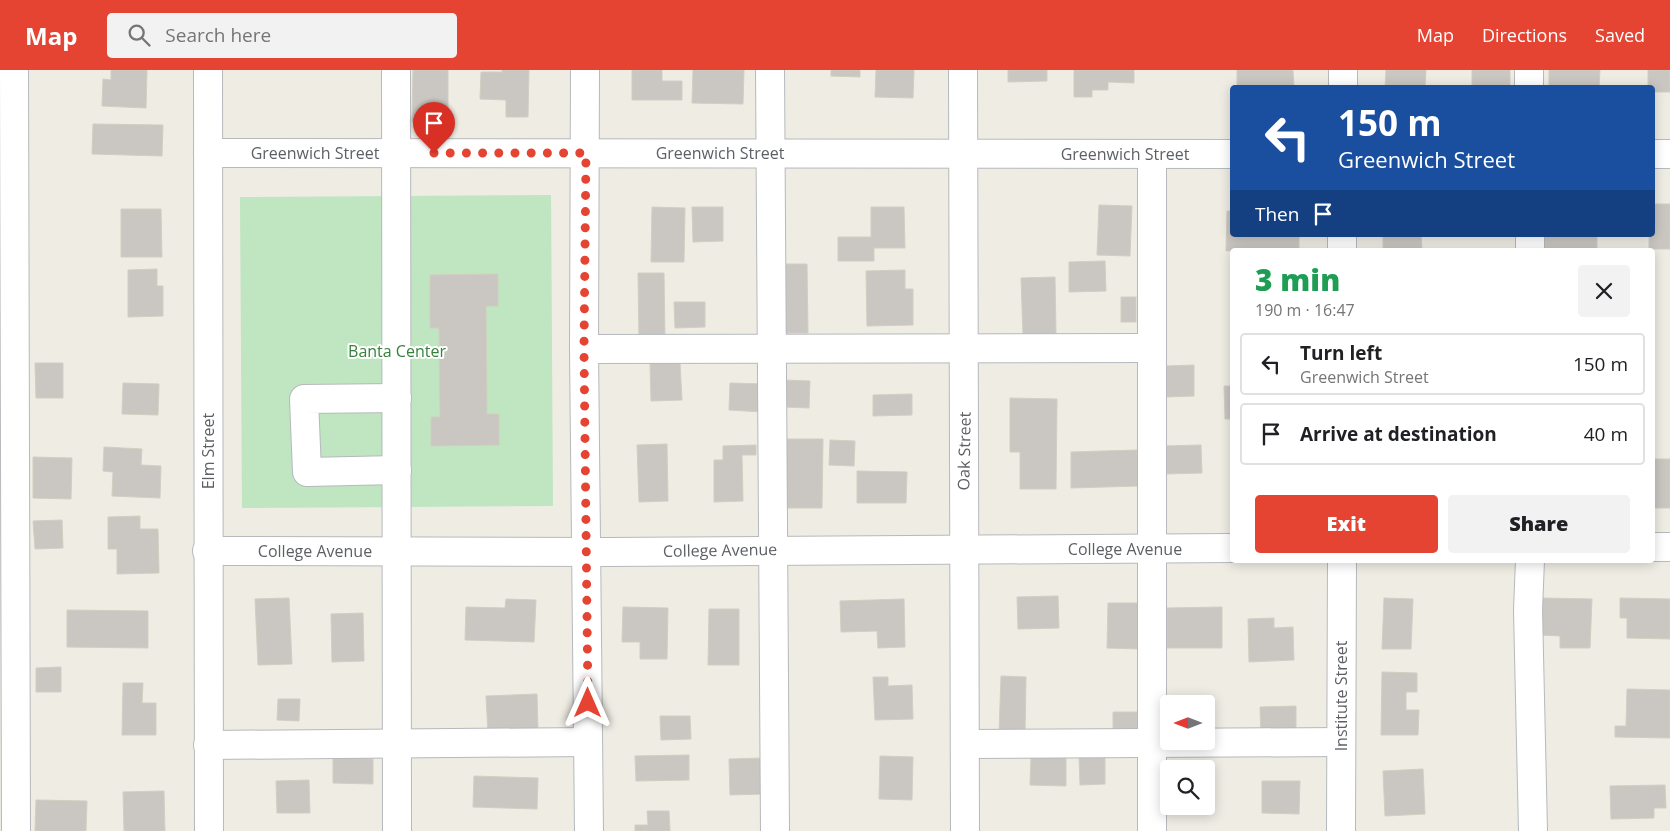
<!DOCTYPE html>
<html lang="en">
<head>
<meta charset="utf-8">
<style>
  body { margin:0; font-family:"Open Sans",sans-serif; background:#f2f2f2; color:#202124; height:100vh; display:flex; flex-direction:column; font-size:19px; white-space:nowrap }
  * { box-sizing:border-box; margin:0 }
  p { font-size:16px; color:#757577 }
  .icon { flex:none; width:28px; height:28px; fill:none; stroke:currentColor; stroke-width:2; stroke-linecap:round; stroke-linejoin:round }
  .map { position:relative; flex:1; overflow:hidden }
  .sheet { position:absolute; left:1230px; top:178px; width:425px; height:315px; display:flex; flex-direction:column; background:#fff; border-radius:5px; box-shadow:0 2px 12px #0003 }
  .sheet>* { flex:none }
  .banner { position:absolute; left:1230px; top:15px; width:425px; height:152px; border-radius:5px; box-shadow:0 2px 12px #0003; background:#1a4fa0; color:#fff; overflow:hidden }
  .needle { width:32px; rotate:270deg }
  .tools { position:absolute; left:1160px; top:625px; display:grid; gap:10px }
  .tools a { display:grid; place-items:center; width:55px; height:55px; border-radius:5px; background:#fff; box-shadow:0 2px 12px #0003; font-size:25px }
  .pin { position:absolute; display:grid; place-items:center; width:42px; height:42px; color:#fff; margin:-51px -21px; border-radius:50% 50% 50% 0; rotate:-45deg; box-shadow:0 0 5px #0007 }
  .pin .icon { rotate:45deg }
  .me { position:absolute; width:55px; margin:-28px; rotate:0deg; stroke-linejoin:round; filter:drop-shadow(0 0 4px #0008) }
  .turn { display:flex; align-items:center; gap:18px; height:105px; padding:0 25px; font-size:22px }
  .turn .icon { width:65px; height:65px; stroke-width:2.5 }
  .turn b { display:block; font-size:35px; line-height:42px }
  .then { display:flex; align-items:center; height:48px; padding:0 25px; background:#0003; gap:10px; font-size:19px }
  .round { display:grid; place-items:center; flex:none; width:52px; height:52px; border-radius:5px; background:#f2f2f2 }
  .head { display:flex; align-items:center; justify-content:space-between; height:85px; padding:0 25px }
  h1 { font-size:30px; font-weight:800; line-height:38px; color:#1e9e55 }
  .button { display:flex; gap:10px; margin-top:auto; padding:10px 25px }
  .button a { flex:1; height:58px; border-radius:5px; background:#e54432; color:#fff; font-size:20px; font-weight:800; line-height:58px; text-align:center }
  .button a+a { background:#f2f2f2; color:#202124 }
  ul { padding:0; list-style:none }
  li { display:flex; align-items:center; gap:15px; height:62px; margin:0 10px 8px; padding:0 15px; border:2px solid #e0e0e0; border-radius:5px }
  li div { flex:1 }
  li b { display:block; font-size:19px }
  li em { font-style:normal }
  header { display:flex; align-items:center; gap:30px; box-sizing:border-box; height:70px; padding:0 25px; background:#e54432; color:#fff }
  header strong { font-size:24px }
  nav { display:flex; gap:28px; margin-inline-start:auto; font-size:18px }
  .search { width:350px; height:45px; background:#f2f2f2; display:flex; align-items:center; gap:12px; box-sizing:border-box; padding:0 18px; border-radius:5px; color:#757577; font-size:19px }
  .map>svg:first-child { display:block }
  .green { fill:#c0e5c1 }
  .building { fill:#cac6c1; stroke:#d2cec2 }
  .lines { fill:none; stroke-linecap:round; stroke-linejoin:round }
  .minor-casing { stroke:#b6b9bd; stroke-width:30 }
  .minor { stroke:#fff; stroke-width:28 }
  .route { stroke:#e54432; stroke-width:9; stroke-dasharray:0 16.2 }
  .labels { text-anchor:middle; stroke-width:4; stroke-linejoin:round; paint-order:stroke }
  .street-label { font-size:16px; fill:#5c5f64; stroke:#fff }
  .park-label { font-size:16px; fill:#36813b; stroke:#fff }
</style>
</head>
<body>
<header>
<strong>Map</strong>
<div class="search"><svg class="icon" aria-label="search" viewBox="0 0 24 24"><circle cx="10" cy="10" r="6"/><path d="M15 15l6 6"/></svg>Search here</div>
<nav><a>Map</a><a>Directions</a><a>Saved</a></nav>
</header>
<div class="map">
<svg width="1670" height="761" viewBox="0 0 1670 761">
  <rect width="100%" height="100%" fill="#eeece3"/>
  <!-- green -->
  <path class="green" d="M551,125l2,311 -311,2 -2,-311z"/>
  <!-- building -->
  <g class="building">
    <path d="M0,0h1l-1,146z"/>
    <path d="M111,0h36l-1,38 -44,-2 1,-27 8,1z"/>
    <path d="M413,0h35v52h-36z"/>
    <path d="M502,0h27l-1,47h-22v-17l-26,-1 1,-27h21z"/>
    <path d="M632,0h30v11h20v19h-50z"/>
    <path d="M693,0h51l-1,34 -51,-1z"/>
    <path d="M831,0h29v7l-29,-1z"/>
    <path d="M876,0h38l-1,28 -38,-1z"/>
    <path d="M1008,0h39v11l-39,1z"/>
    <path d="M1074,0h60v13l-26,-1v8h-16v7h-18z"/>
    <path d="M1237,0h56l1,18h-57z"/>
    <path d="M1386,0h40l-1,18h-40z"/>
    <rect x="1472" y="0" width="38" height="18"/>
    <path d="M1549,0h51l-1,18h-50z"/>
    <path d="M1648,0h22v22h-18v-4h-4z"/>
    <path d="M93,54l70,1 -1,31 -70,-2z"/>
    <path d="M1652,134h18v45h-21v-14h3z"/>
    <path d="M1099,135l33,1 -2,50 -33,-1z"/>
    <path d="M652,137l33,1 -1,54h-33z"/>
    <path d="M692,137h31v34l-30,1z"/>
    <path d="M871,137h33l1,41h-31v13h-36v-24h33z"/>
    <path d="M121,139h40l1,48h-41z"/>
    <path d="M1227,141h5v24h67v15l-73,1z"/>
    <path d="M1383,165h38l1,15h-39z"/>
    <rect x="1542" y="165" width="55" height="15"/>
    <path d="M1105,191l1,30 -37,1v-30z"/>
    <path d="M783,194h24l1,69h-24z"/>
    <path d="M157,199v17h6v30l-35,1v-47z"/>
    <path d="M905,200v19h8v36l-46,1 -1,-55z"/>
    <path d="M638,203h26l1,66 -26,1z"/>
    <path d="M498,204v32h-12l1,108h12v31l-68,1v-29h9l-1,-89h-9v-53z"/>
    <path d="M1055,207l1,57 -33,1 -2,-57z"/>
    <rect x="1121" y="227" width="15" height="25"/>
    <path d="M674,232h31v25l-30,1z"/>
    <path d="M0,278h2l-1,91h-1z"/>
    <path d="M35,293h28v35h-27z"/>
    <path d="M650,293h30l2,37 -31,1z"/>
    <path d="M1194,295v31l-29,1 -1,-31z"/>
    <path d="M784,310l26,1 -1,27 -26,-1z"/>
    <path d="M123,313l36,1 -1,31 -36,-1z"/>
    <path d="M730,313l33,1 -1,28 -33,-2z"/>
    <path d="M1224,316h8v33h-7z"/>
    <path d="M912,324v21l-39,1v-21z"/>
    <path d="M1010,328l47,1 -1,90h-36v-37h-10z"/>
    <path d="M784,369h39l-1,69h-39z"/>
    <path d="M830,370l25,1 -1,25 -25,-1z"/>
    <path d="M667,374l1,57 -29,1 -2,-57z"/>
    <path d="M756,375v10h-14l1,46 -29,1v-42h9v-14z"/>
    <path d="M1201,375l1,28 -38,1 -1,-28z"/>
    <path d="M104,377l38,2 -1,16 20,1 -1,32 -48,-2 1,-24 -10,-1z"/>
    <path d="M1137,380l1,36 -67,2v-36z"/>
    <path d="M33,387l39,1 -1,41 -38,-1z"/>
    <rect x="1652" y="389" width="18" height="49"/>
    <path d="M857,401l50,1 -1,31h-49z"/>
    <path d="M140,446v13h18l1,44 -42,1v-25h-9v-32z"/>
    <path d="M62,450l1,28 -28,1 -2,-28z"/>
    <path d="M1058,526l1,32 -41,1 -1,-32z"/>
    <path d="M289,528l3,66 -34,1 -3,-66z"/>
    <path d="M1384,528l29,1 -2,50h-29z"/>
    <path d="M1542,528l50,1 -2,49h-30v-12l-19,-1z"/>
    <path d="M1620,528l50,1v40l-43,-1v-20h-7z"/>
    <path d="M506,529l30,1 -2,42 -69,-2 1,-33 39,1z"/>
    <path d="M904,529l1,48 -27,1 -1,-17 -36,1 -1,-31z"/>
    <path d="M1108,533h32l-1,46 -32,-1z"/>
    <path d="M623,537l45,1 -1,51h-27v-17h-18z"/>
    <path d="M1222,537v41h-55v-40z"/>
    <path d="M709,539h30v56h-31z"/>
    <path d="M67,540l81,1v37l-81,-1z"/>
    <path d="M363,543l1,48 -32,1 -1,-48z"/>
    <path d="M1274,548v10l19,-1 1,33 -45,2 -1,-43z"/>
    <path d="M61,597v25h-25v-24z"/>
    <path d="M1382,602l35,1v19h-11v18h13l-1,25h-37z"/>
    <path d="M1001,606l25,1 -1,57h-26z"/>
    <path d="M873,607h15v9l24,-1 1,34 -38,1z"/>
    <path d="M123,613h20l-1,20h14v32h-34z"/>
    <path d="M1627,619l43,1v48l-55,-1v-11h11z"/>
    <path d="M537,624l1,37 -50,2 -2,-37z"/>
    <path d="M278,629h22l-1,22 -22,-1z"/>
    <path d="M1296,636v30l-35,1 -1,-30z"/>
    <path d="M1113,642h24l1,26h-25z"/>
    <path d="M660,646h30l1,23 -30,1z"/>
    <path d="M689,685v25l-53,1 -1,-25z"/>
    <path d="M880,686l33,1 -1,43 -33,-1z"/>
    <path d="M1105,686v28l-25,1 -1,-28z"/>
    <path d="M1031,687l35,1v28l-36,-1z"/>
    <path d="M333,688l40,1v25l-40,-1z"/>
    <path d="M763,688l1,36 -34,1 -1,-36z"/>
    <path d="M1423,699l2,45 -40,2 -2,-45z"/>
    <path d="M474,706l64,2 -1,31 -64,-2z"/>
    <path d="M309,710l1,33h-33l-1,-32z"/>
    <path d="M1262,711h38l-1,33 -37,-1z"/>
    <path d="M1665,715l1,23h-12v10l-43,1 -1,-33z"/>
    <path d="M164,721l1,40h-41l-1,-39z"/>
    <path d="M36,730l51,1 -1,30h-51z"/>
    <path d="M647,741h22l1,20h-35v-6h13z"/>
  </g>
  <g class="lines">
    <defs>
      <g id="minor">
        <path d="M14,0l2,761"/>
        <path d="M208,0l1,761"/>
        <path d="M396,0l1,761"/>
        <path d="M585,0l-1,279 5,482"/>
        <path d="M770,0l5,761"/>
        <path d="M963,0l2,761"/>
        <path d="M1343,18v-18"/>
        <path d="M1529,18v-18"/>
        <path d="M208,83l1024,1"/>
        <path d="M1652,84h18"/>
        <path d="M1530,165v15"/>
        <path d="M1342,180v-15"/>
        <path d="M584,279l568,-1"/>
        <path d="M397,328l-93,1 3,73 90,-2"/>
        <path d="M1652,477h18"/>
        <path d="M207,481l399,1 626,-4"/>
        <path d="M1530,490l-2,50 5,221"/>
        <path d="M966,674l375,-2"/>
        <path d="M208,675l380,-3"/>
        <path d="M1152,761v-677"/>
        <path d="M1341,761l1,-271"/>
      </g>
    </defs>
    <!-- minor casing -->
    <use href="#minor" class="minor-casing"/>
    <!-- minor -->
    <use href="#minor" class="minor"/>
  </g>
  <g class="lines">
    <!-- route -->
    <path class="route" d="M434,83h152l-2,196 4,354"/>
  </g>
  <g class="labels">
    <!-- street labels -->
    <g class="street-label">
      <text x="315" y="89">Greenwich Street</text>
      <text x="720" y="89">Greenwich Street</text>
      <text x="1125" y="90">Greenwich Street</text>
      <text transform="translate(208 381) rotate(-90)" y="6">Elm Street</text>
      <text transform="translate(964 381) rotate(-89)" y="6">Oak Street</text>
      <text x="1125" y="485">College Avenue</text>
      <text transform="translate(720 480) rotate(-1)" y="6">College Avenue</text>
      <text x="315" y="487">College Avenue</text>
      <text transform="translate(1341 626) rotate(-90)" y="6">Institute Street</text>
    </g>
    <!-- park labels -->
    <g class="park-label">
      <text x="397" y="287">Banta Center</text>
    </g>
  </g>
</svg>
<div class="tools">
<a><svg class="needle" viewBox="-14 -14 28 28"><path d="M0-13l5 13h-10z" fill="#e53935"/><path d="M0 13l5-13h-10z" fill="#757577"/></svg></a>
<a><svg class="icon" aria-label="search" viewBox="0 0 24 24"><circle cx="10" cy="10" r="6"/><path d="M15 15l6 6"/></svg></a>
</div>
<div class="pin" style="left:434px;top:83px;background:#d93025"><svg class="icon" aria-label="arrive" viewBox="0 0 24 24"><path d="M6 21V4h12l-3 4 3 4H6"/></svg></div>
<svg class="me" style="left:588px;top:633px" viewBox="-20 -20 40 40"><path d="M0-17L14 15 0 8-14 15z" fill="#e54432" stroke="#fff" stroke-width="4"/></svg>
<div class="banner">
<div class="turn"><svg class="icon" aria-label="left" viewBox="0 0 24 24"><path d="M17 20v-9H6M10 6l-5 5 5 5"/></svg><div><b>150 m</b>Greenwich Street</div></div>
<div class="then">Then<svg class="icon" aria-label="arrive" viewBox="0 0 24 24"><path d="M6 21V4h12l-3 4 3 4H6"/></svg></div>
</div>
<section class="sheet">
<div class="head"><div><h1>3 min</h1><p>190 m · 16:47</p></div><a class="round"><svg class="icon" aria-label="close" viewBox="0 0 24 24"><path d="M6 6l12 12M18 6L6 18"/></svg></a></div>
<ul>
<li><svg class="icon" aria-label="left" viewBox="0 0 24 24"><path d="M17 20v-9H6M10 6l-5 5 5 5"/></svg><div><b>Turn left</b><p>Greenwich Street</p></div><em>150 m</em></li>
<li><svg class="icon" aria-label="arrive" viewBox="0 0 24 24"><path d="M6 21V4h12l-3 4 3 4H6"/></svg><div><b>Arrive at destination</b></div><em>40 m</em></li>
</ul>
<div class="button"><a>Exit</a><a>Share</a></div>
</section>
</div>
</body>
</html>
